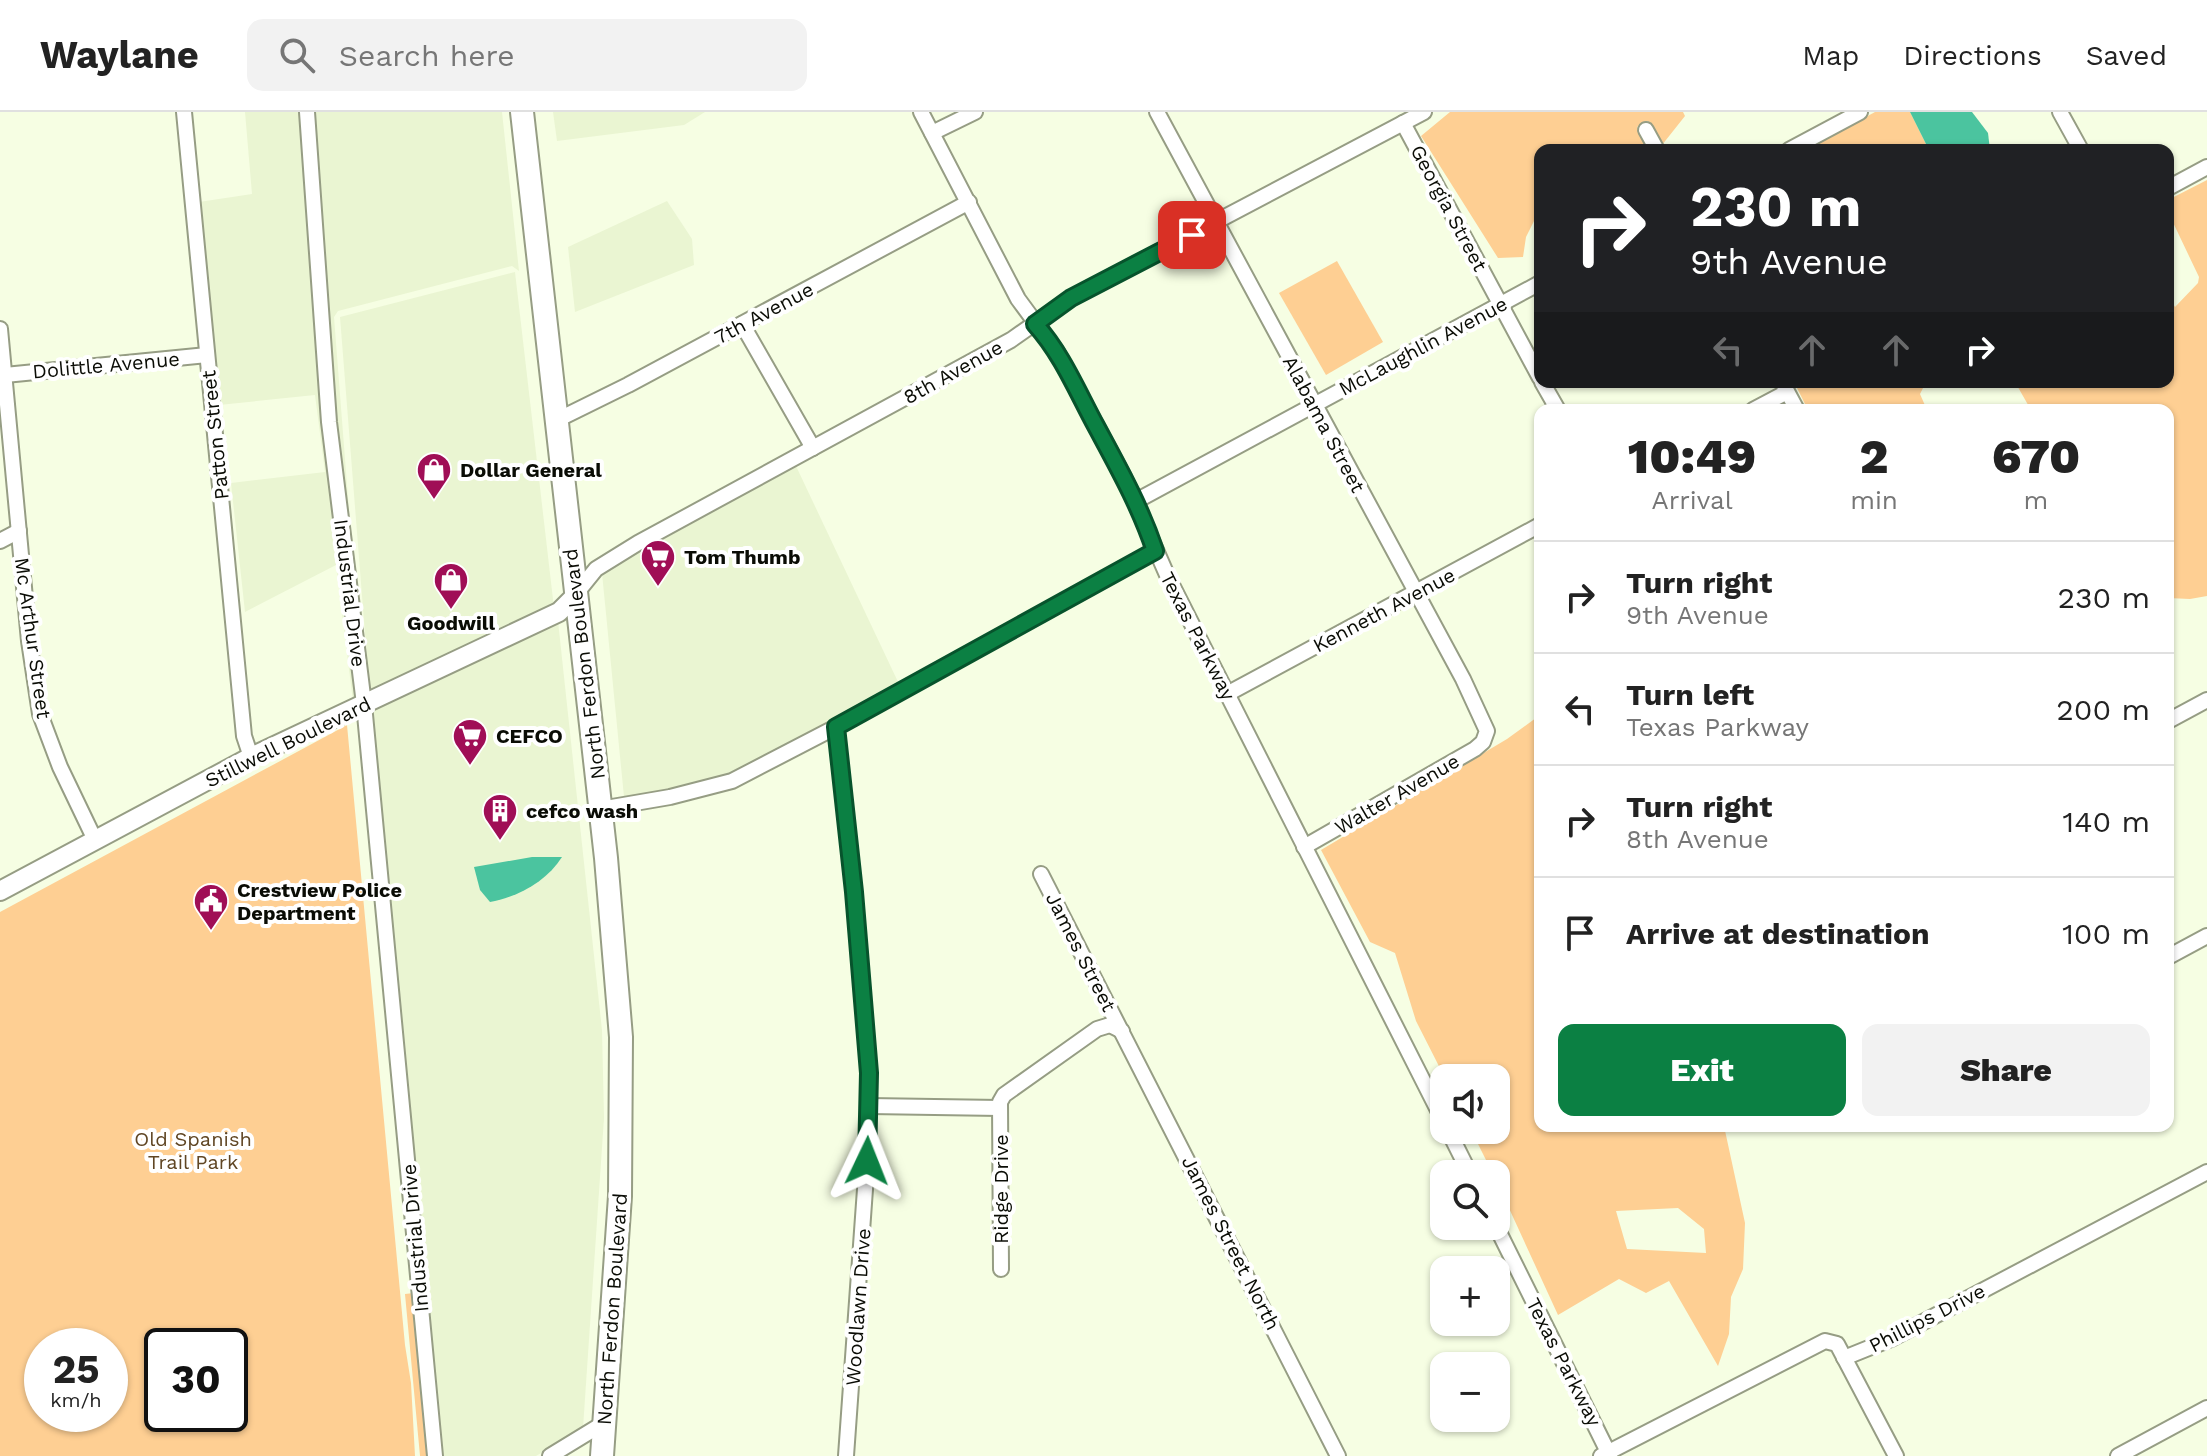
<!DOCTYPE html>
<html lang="en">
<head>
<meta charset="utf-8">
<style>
  body { margin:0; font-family:"Work Sans",sans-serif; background:#f2f2f2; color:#222; height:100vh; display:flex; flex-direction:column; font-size:30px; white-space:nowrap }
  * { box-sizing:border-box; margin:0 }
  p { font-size:26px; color:#767676 }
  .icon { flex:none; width:44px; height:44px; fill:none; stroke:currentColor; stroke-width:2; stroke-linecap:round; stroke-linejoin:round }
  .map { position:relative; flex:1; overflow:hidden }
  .details { position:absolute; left:1534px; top:292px; width:640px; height:728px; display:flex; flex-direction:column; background:#fff; border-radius:16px; box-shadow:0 2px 6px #0004 }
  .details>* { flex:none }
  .top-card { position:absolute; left:1534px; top:32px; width:640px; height:244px; border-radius:16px; box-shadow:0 2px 6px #0004; background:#202124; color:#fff; overflow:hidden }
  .buttons { position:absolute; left:1430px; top:952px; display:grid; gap:16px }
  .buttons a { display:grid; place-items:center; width:80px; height:80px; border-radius:16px; background:#fff; box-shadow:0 2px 6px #0004; font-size:40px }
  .speed { position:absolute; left:24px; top:1216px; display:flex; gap:16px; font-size:40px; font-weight:700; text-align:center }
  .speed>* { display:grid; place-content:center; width:104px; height:104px; border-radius:50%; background:#fff; box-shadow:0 2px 6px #0004; line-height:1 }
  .speed small { font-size:20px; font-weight:400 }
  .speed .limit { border:4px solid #111; border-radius:12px; background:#fff; color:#111 }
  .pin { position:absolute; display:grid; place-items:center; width:68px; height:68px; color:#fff; margin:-34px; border-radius:16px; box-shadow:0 4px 12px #0006 }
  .me { position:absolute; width:88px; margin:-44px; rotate:2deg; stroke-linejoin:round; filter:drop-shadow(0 0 6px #0008) }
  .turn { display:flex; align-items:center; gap:28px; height:168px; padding:0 24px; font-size:36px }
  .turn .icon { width:104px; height:104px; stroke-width:2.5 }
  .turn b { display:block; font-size:56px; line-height:68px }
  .lanes { display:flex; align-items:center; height:76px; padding:0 24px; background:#0003; justify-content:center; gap:40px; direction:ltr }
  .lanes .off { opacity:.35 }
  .eta { display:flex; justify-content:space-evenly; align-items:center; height:136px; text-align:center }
  .eta b { font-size:48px; font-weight:800; line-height:56px }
  .action { display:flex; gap:16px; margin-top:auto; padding:16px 24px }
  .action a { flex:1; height:92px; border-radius:16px; background:#0b8043; color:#fff; font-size:32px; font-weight:800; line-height:92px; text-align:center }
  .action a+a { background:#f2f2f2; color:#222 }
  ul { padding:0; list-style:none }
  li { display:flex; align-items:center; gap:24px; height:112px; padding:0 24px; border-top:2px solid #e0e0e0 }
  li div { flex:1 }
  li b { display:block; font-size:30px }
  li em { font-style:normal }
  header { display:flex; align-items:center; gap:48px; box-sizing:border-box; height:112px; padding:0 40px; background:#fff; border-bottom:2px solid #e0e0e0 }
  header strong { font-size:38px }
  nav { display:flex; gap:44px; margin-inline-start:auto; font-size:28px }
  .search { width:560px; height:72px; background:#f2f2f2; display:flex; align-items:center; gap:20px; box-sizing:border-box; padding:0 28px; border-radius:16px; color:#767676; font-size:30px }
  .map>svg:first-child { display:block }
  .built { fill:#eaf5d2 }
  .green { fill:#fecf93; fill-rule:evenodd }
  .water { fill:#4bc49f }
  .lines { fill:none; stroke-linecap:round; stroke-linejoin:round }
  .minor-casing { stroke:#969d84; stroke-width:18 }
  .tertiary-casing { stroke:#969d84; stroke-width:22 }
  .primary-casing { stroke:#969d84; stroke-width:26 }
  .minor { stroke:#fff; stroke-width:14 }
  .tertiary { stroke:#fff; stroke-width:18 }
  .primary { stroke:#fff; stroke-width:22 }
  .route-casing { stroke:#07532c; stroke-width:20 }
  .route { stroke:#0b8043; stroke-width:14 }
  .labels { text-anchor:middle; stroke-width:8; stroke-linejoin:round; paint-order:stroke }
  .street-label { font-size:20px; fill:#0a0c05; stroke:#fff }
  .poi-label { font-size:20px; font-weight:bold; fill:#0a0c05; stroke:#fff; text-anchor:start }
  .park-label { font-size:20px; fill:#604624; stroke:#fff }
</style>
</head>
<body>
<header>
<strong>Waylane</strong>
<div class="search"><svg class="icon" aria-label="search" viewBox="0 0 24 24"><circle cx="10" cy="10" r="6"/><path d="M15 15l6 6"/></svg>Search here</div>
<nav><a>Map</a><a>Directions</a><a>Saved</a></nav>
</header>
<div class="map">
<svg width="2207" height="1344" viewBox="0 0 2207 1344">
  <rect width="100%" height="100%" fill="#f6fee3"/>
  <!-- built -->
  <g class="built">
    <path d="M245,0h55l57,587 -4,2 -17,-136 -91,47 -14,-129 94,-11 -10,-77 -96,10 -20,-203 53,-8z"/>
    <path d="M313,0h189l17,159 -7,-5 -174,45 -4,6 21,271 -20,-165z"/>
    <path d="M553,0h152l-21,13 -127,16z"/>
    <path d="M667,89l25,38 2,26 -119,47 -7,-65z"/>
    <path d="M515,160l39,336 -184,89 -30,-380z"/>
    <path d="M796,354l103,218 -170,91 -14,5 -91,17 -22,-224z"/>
    <path d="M558,509l44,409 2,88 -21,310 -47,28h-94l-72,-747z"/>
  </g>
  <!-- green -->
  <g class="green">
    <path d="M1450,0h233l2,4 -23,29 -14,-24 -11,6 13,23h-110v59l-14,28 -3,20 -25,1 -77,-122z"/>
    <path d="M1875,0h35l19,38h-124z"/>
    <path d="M2207,68v416l-17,3 -22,-1v-188h-137l-16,-28h153v-87l7,12 23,-24 1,-6 -31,-65v-12z"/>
    <path d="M1337,149l46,81 -57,33 -47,-82z"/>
    <path d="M1794,270h132l-6,12 7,16h-119z"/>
    <path d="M1540,603v411h184l21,97 -2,46 -12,28 -2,37 -11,32 -49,-85 -23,12 -27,-14 -61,36 -62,-135v-6h-3l-22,-44h25v-52h-51l-29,-57 -21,-68 -25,-11 -49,-92 186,-111zM1678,1096l26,21 2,24 -79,-4 -11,-38z"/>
    <path d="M347,613l58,620 6,38 4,73h-415v-544zM42,1234h68v68h-68zM230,1234v68h-68v-68z"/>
    <path d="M414,1181l15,163h-9l-15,-162z"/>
  </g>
  <!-- water -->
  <g class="water">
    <path d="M1910,0h62l16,21 2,17h-61z"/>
    <path d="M532,745h30c-15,24 -44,40 -72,45l-10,-12 -6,-23z"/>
  </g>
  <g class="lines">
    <defs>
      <g id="minor">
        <path d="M184,0l60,624 7,21"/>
        <path d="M307,0l22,310 35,282 71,752"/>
        <path d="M921,0l97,187 39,53 67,125 43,98 277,547"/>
        <path d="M1157,0l306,567 24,52 -4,11 -8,7 -171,98"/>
        <path d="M2060,0l21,38"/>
        <path d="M1403,11l137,255"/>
        <path d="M1646,18l11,20"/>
        <path d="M932,21l43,-21"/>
        <path d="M1789,38l71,-38"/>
        <path d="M2168,76l39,-21"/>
        <path d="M742,212l71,124"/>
        <path d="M0,217l29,312 11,73 20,53 35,73"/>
        <path d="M5,263l202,-20"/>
        <path d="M1542,270l16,28"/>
        <path d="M1782,270l15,28"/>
        <path d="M1753,298l34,-18"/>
        <path d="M557,308l71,-35 341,-183"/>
        <path d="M1136,389l404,-218"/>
        <path d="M0,429l19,-10"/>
        <path d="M575,483l21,-26 42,-26 373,-203 60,-42 353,-186"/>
        <path d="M1227,582l313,-169"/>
        <path d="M2168,609l39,-21"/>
        <path d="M836,615l18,165 15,181 -2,88 -21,295"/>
        <path d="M600,697l70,-12 62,-16 104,-54 319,-176"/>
        <path d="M1041,762l297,582"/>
        <path d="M2168,845l39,-21"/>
        <path d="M869,994l131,2"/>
        <path d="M1448,1018l22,44"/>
        <path d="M1496,1114l114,230"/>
        <path d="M1001,1157l-1,-167 4,-7 93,-66 13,-4 12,6"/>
        <path d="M1844,1246l47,-19 316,-167"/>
        <path d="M550,1344l54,-33"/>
        <path d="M1601,1344l224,-115 12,3 59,112"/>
        <path d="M2118,1344l89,-48"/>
      </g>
      <path id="tertiary" d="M0,779l251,-134 308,-145 16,-16"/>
      <path id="primary" d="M522,0l84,746 15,179 -1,159 -18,260"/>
    </defs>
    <!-- minor casing -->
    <use href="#minor" class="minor-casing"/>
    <!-- tertiary casing -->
    <use href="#tertiary" class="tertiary-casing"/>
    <!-- primary casing -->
    <use href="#primary" class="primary-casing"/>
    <!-- minor -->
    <use href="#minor" class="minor"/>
    <!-- tertiary -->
    <use href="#tertiary" class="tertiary"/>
    <!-- primary -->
    <use href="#primary" class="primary"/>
  </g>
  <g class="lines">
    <defs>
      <path id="route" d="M867,1049l2,-88 -15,-181 -18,-165 319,-176c-15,-45 -37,-84 -59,-125 -19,-35 -34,-72 -61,-102l36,-26 121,-63"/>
    </defs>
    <!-- route casing -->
    <use href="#route" class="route-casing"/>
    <!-- route -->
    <use href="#route" class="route"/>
  </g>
  <!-- icons -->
  <defs>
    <symbol id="shop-pin" viewBox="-11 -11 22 30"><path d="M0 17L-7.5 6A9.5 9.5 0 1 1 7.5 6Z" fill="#a00e56" stroke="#fff"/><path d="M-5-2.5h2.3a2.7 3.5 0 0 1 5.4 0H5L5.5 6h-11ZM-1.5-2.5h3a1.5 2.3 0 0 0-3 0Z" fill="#fff"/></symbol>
    <symbol id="supermarket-pin" viewBox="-11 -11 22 30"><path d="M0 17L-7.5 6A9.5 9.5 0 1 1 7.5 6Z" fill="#a00e56" stroke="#fff"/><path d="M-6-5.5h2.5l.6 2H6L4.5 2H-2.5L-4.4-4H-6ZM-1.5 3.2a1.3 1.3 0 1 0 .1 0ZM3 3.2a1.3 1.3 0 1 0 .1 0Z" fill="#fff"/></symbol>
    <symbol id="building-pin" viewBox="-11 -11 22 30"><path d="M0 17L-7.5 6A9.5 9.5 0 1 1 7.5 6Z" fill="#a00e56" stroke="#fff"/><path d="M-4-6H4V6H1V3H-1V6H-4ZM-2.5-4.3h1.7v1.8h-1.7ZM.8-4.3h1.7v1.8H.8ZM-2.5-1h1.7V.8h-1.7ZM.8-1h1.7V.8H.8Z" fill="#fff"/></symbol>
    <symbol id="civic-pin" viewBox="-11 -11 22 30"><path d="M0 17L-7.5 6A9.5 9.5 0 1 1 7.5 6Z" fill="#a00e56" stroke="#fff"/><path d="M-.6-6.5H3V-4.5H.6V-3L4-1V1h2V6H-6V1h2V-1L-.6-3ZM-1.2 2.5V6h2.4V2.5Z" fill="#fff"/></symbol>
  </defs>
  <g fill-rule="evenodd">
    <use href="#shop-pin" x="414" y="338" width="40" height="54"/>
    <use href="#supermarket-pin" x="638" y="425" width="40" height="54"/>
    <use href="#shop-pin" x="431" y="448" width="40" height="54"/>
    <use href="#supermarket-pin" x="450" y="604" width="40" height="54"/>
    <use href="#building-pin" x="480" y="679" width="40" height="54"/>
    <use href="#civic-pin" x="191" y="769" width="40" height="54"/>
  </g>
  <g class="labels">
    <!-- street labels -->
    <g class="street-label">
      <text transform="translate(1449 96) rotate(62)" y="7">Georgia Street</text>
      <text transform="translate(764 201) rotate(-28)" y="7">7th Avenue</text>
      <text transform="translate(1423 234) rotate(-28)" y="7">McLaughlin Avenue</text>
      <text transform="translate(106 253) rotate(-5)" y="7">Dolittle Avenue</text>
      <text transform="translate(953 260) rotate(-29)" y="7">8th Avenue</text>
      <text transform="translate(1324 312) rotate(62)" y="7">Alabama Street</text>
      <text transform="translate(215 323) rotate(-96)" y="7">Patton Street</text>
      <text transform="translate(350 481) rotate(83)" y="7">Industrial Drive</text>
      <text transform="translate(1384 498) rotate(-28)" y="7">Kenneth Avenue</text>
      <text transform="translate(1198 524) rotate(63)" y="7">Texas Parkway</text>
      <text transform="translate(33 526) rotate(82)" y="7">Mc Arthur Street</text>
      <text transform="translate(584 552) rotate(-97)" y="7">North Ferdon Boulevard</text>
      <text transform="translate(288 630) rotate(-26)" y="7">Stillwell Boulevard</text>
      <text transform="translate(1397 682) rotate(-30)" y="7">Walter Avenue</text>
      <text transform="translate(1081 840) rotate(63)" y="7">James Street</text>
      <text transform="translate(1001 1077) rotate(-90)" y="7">Ridge Drive</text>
      <text transform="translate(415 1126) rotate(-95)" y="7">Industrial Drive</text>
      <text transform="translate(1231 1131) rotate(63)" y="7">James Street North</text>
      <text transform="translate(858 1195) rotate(-86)" y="7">Woodlawn Drive</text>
      <text transform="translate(612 1197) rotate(-86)" y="7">North Ferdon Boulevard</text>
      <text transform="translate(1927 1206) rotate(-27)" y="7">Phillips Drive</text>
      <text transform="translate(1564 1250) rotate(63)" y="7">Texas Parkway</text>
    </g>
    <!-- poi labels -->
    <g class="poi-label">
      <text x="460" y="365">Dollar General</text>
      <text x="684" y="452">Tom Thumb</text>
      <text x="451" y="518" text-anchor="middle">Goodwill</text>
      <text x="496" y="631">CEFCO</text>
      <text x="526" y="706">cefco wash</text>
      <text x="237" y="785">Crestview Police<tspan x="237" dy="23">Department</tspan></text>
    </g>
    <!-- park labels -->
    <g class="park-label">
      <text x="193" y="1034">Old Spanish<tspan x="193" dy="23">Trail Park</tspan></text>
    </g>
  </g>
</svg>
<div class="buttons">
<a><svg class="icon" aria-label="sound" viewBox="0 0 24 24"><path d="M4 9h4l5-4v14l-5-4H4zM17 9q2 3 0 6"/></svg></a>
<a><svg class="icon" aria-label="search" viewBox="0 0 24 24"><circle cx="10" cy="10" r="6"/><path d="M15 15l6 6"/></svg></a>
<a>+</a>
<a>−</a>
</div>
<div class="speed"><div>25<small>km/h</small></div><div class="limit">30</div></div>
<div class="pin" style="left:1192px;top:123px;background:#d93025"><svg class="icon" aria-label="arrive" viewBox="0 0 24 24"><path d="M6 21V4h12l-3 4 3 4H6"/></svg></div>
<svg class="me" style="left:867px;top:1049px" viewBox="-20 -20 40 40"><path d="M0-17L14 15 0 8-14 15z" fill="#0b8043" stroke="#fff" stroke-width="4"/></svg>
<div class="top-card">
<div class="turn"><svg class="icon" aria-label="right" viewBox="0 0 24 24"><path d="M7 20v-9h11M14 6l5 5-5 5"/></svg><div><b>230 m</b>9th Avenue</div></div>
<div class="lanes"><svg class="icon off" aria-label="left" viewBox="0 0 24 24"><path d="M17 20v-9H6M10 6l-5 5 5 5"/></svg><svg class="icon off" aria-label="ahead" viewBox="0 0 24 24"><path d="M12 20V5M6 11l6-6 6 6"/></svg><svg class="icon off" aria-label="ahead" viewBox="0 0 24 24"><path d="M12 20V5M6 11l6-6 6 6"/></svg><svg class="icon" aria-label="right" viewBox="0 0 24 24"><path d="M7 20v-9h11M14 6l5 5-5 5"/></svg></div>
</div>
<section class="details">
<div class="eta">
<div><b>10:49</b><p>Arrival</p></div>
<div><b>2</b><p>min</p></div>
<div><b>670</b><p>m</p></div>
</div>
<ul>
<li><svg class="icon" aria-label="right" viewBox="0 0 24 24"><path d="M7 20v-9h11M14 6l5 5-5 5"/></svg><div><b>Turn right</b><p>9th Avenue</p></div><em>230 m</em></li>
<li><svg class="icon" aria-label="left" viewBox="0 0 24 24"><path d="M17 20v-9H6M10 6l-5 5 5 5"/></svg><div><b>Turn left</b><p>Texas Parkway</p></div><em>200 m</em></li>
<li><svg class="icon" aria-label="right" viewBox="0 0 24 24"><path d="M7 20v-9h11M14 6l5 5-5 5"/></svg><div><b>Turn right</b><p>8th Avenue</p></div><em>140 m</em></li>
<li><svg class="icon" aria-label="arrive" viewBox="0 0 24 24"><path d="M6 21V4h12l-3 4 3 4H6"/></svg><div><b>Arrive at destination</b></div><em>100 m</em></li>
</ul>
<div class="action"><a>Exit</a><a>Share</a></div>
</section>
</div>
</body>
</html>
